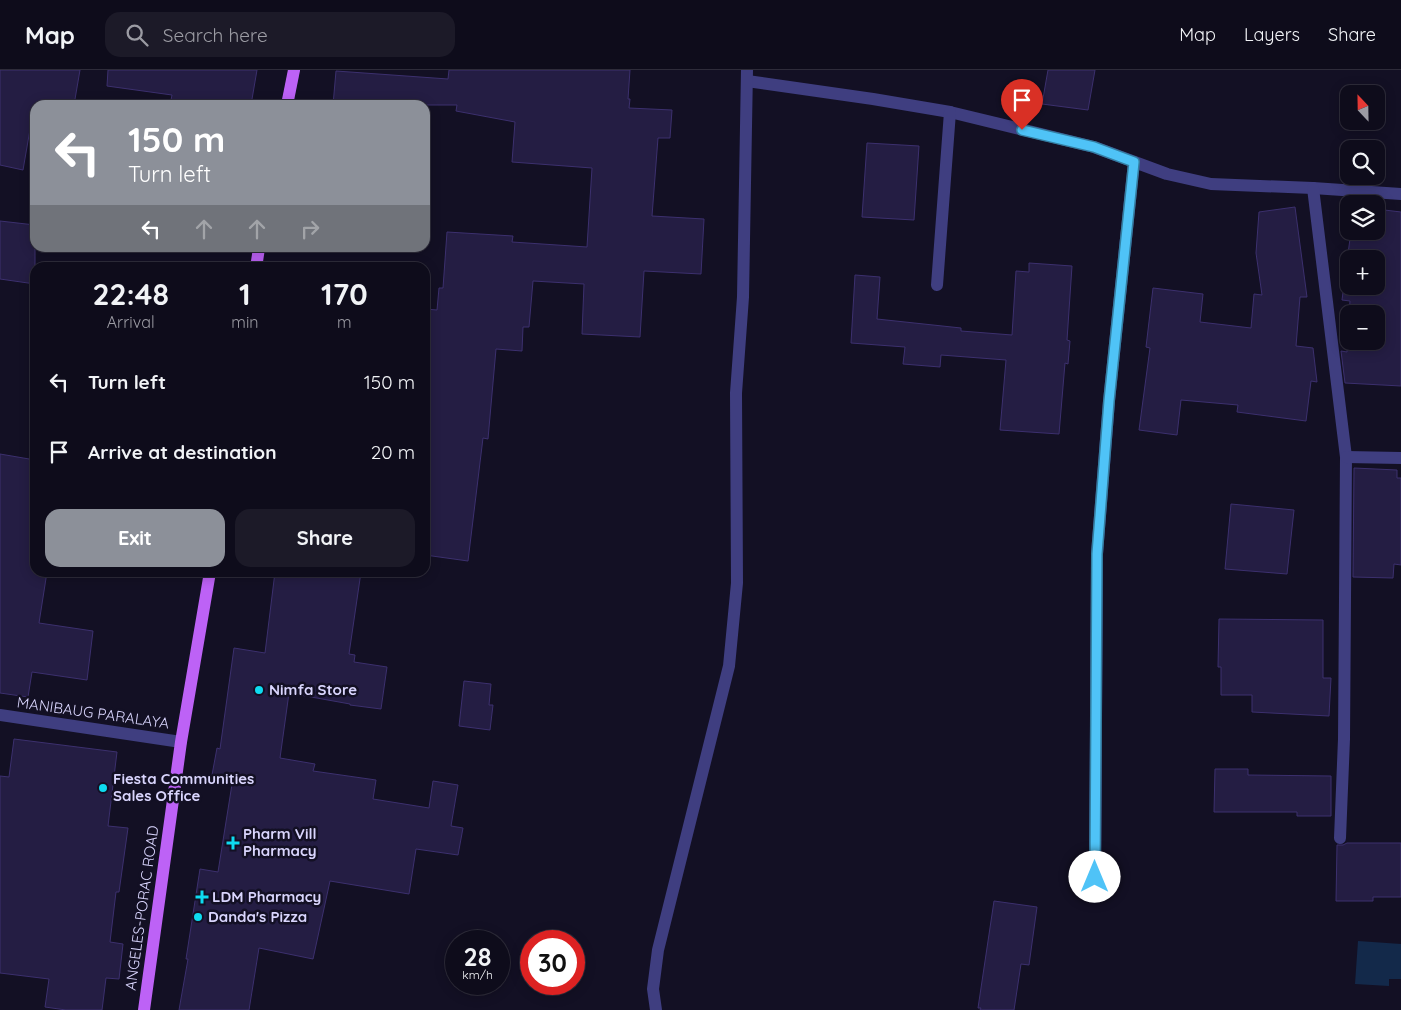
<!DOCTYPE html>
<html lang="en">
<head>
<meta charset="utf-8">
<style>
  body { margin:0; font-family:Quicksand,sans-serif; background:#1c1a28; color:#f1f3f6; height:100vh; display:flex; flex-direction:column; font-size:19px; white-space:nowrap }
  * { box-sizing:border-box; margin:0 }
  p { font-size:16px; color:#9b9ba3 }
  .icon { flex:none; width:28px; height:28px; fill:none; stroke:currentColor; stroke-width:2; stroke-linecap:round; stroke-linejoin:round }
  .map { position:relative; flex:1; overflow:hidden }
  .sheet { position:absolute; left:30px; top:192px; width:400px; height:315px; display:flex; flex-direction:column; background:#0e0c1b; border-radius:15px; box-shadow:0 2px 12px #0003,0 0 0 1px #2e2c3a }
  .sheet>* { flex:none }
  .banner { position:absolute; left:30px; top:30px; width:400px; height:152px; border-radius:15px; box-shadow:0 2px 12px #0003,0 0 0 1px #2e2c3a; background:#8c9099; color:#fff; overflow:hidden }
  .needle { width:32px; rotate:338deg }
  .buttons { position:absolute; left:1340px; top:15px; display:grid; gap:10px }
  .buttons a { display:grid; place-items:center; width:45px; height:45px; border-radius:10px; background:#0e0c1b; box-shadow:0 2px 12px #0003,0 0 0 1px #2e2c3a; font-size:25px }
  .speed { position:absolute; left:445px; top:860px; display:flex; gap:10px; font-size:25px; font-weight:700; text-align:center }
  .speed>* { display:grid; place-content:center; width:65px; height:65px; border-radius:50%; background:#0e0c1b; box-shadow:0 2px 12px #0003,0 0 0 1px #2e2c3a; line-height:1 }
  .speed small { font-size:12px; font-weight:400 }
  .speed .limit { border:8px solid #d22; background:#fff; color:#111 }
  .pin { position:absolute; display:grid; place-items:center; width:42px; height:42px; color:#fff; margin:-51px -21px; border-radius:50% 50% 50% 0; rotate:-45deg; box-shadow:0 0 5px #0007 }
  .pin .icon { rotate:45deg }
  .me { position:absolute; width:55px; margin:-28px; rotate:0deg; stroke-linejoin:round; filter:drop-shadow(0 0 4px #0008) }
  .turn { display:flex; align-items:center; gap:18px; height:105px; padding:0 15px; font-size:22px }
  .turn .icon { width:65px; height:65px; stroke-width:2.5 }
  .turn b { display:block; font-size:35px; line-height:42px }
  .lanes { display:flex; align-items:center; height:48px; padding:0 15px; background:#0003; justify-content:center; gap:25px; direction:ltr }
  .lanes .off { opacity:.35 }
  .eta { display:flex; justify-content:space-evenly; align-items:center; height:85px; text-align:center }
  .eta b { font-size:30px; font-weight:700; line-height:35px }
  .button { display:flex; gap:10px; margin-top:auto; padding:10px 15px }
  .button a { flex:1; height:58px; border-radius:15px; background:#8c9099; color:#fff; font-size:20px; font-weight:700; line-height:58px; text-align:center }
  .button a+a { background:#1c1a28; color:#f1f3f6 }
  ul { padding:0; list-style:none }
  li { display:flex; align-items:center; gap:15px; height:70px; padding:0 15px }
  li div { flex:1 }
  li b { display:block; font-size:19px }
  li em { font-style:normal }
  header { display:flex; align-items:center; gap:30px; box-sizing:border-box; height:70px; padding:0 25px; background:#0e0c1b; border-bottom:1px solid #2e2c3a }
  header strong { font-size:24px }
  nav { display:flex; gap:28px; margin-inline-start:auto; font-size:18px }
  .search { width:350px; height:45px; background:#1c1a28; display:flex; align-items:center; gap:12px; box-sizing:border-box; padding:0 18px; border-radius:15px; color:#9b9ba3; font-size:19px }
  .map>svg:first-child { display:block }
  .water { fill:#13294a }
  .building { fill:#241d43; stroke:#3c306e; fill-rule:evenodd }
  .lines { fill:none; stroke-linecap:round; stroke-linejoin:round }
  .street { stroke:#3f3e80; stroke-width:12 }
  .primary { stroke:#bd62f6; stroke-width:12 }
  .route-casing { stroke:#337fa1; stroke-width:12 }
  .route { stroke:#4fc3f7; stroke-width:9 }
  .poi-dot { fill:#0edbf0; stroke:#131024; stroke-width:2 }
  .labels { text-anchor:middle; stroke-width:5; stroke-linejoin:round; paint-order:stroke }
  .poi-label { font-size:15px; font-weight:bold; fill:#d9d5fd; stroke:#131024; text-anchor:start }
  .street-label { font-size:15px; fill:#d9d5fd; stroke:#131024 }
</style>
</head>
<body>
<header>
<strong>Map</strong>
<div class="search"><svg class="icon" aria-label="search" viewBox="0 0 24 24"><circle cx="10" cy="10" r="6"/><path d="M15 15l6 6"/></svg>Search here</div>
<nav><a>Map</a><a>Layers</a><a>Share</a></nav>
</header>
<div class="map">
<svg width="1401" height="940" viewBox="0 0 1401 940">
  <rect width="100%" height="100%" fill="#131024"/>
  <!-- water -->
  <path class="water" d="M1358,871l43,3v35h-12v7l-34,-2z"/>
  <!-- building -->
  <g class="building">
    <path d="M0,0h80l-6,35h-39v13h-3l-9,52 -23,-5z"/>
    <path d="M108,0h149l-6,35h-81l2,-10 -65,-9z"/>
    <path d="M449,0h181l-2,29h2l-1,9 43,2 -2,28h-12l-6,78 52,3 -3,55 -57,-3 -4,66 -58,-3 2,-50 -51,-3 -4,46h-6l-1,24 -26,-2 -8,90 -5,-1 -15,123 -43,-6v-246l12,1 2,-22h4l4,-56 66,4 -1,6 75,5 5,-79 -80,-6 3,-40 -59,-11 1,-6h-124l3,-34 112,8z"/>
    <path d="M1048,0h47l-7,40 -46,-6z"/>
    <path d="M867,73l52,3 -5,74 -52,-3z"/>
    <path d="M1295,137l12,90h-7l-4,49 17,2 4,34 -6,-1 -5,40 -69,-9 1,-7 -57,-5 -4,35 -38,-5 11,-82 -4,-1 7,-59 50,6 -3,28 51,6 3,-34 8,1 -6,-42 3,-41z"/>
    <path d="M1376,139l25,3v174l-56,-3 -4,-32 6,1 2,-31v20h27v-27h-27l1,-13 -8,-1 9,-69h25zM1349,189h27v27h-27z"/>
    <path d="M0,151l35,4v59l-35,-5z"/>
    <path d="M1029,193l43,3 -5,74 3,1 -2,23 -3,-1 -6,71 -59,-4 6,-70 -65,-5 -1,12 -37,-3 2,-17 -54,-4 4,-68 25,2 -3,42 84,9v3l51,4 4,-64 13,1z"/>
    <path d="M0,384l35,6v112h12l-8,51 54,8 -6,49 -55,-8 -4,25 -28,-4z"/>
    <path d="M1354,398l43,2v8h4v87l-7,-1 -1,14 -40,-1z"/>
    <path d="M1231,434l63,6 -7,64 -62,-5z"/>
    <path d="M275,502h86l-12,82 6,1 -1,7 33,5 -6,42 -31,-4v-1l-61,-11 -9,65 35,6 -2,7 63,9 -3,19 56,9 4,-27 25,4 -7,41 12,2 -5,27 -42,-6 -7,45 -79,-13 -17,78 -54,-11 -10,62h-70l9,-51h-2l14,-90 18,3 15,-94 -21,-3 5,-27 3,1 14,-101 31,5z"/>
    <path d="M1219,549l104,1v58h8l-2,38 -77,-4v-17h-31v-28h-3z"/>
    <path d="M464,611l27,3 -2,21h4l-3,25 -31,-4z"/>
    <path d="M14,669l103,13 -9,74 20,2 -9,64h-3l-6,50 13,2 -4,35 -13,-1 -4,32h-36l-21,-3 4,-28 -49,-6v-197l9,1z"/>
    <path d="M1215,699h33v6l83,1v40h-34v-4h-83z"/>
    <path d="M1347,773h54v54h-28v4h-37l1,-56h6z"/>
    <path d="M994,831l43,6 -8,58 -8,-1 -7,46h-34l1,-2h-3z"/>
  </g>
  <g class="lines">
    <!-- street -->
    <g class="street">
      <path d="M747,11l126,18 77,13 144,35 73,27 44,10 102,4 88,6"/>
      <path d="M1313,118l33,269 -2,282 -4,99"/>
      <path d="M937,215l13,-173"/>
      <path d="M1346,387l55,1"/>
      <path d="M0,645l181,27"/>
      <path d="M1095,826l2,-342 12,-153 25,-239"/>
      <path d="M656,940l-3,-21 5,-39 71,-284 8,-83 -1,-190 7,-96 4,-227"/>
    </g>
    <!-- primary -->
    <g class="primary">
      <path d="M287,35l7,-35"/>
      <path d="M256,198l3,-20"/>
      <path d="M144,940l37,-268 29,-170"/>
    </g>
  </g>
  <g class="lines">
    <defs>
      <path id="route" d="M1022,60l72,17 40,15 -25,239 -12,153 -2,323"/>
    </defs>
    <!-- route casing -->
    <use href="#route" class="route-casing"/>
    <!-- route -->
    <use href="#route" class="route"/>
  </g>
  <!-- markers -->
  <g class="poi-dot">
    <circle cx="259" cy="620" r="5"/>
    <circle cx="103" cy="718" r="5"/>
    <path d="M230.5 765.5h5v5h5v5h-5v5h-5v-5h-5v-5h5z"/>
    <path d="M199.5 819.5h5v5h5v5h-5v5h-5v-5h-5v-5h5z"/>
    <circle cx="198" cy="847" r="5"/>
  </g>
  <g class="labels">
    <!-- poi labels -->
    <g class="poi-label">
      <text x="269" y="625">Nimfa Store</text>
      <text x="113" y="714">Fiesta Communities<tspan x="113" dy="17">Sales Office</tspan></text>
      <text x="243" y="769">Pharm Vill<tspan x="243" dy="17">Pharmacy</tspan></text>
      <text x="212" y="832">LDM Pharmacy</text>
      <text x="208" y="852">Danda's Pizza</text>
    </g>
    <!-- street labels -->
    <g class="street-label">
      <text transform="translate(93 643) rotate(8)" y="5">MANIBAUG PARALAYA</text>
      <text transform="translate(142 838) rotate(-82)" y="5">ANGELES-PORAC ROAD</text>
    </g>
  </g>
</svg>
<div class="buttons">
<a><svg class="needle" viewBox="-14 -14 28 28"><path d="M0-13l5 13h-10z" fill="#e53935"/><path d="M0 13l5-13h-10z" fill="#9b9ba3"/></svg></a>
<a><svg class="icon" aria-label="search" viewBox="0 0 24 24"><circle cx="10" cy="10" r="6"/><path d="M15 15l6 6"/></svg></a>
<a><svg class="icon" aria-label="layers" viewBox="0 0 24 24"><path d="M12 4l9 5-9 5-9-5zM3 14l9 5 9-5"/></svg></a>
<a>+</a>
<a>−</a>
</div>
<div class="speed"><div>28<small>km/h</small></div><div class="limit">30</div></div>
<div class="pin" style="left:1022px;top:60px;background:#d93025"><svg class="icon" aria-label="arrive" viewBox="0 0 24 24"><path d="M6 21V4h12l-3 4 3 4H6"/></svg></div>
<svg class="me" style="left:1095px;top:807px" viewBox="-20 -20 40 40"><circle r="19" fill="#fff"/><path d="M0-13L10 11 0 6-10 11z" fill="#4fc3f7"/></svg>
<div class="banner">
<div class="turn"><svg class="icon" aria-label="left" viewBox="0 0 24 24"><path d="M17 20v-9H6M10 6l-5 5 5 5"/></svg><div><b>150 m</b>Turn left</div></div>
<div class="lanes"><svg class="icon" aria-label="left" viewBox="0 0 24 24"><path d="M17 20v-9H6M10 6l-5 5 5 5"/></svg><svg class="icon off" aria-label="ahead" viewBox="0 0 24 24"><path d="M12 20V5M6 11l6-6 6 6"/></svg><svg class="icon off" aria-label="ahead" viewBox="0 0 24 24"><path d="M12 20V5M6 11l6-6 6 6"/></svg><svg class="icon off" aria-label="right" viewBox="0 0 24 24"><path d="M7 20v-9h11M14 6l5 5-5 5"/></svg></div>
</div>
<section class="sheet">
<div class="eta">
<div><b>22:48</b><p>Arrival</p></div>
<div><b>1</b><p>min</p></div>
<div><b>170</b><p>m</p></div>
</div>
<ul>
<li><svg class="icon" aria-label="left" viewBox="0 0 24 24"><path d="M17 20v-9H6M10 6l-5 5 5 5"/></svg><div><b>Turn left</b></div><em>150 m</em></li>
<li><svg class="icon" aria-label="arrive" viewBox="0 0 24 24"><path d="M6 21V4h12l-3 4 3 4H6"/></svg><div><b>Arrive at destination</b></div><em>20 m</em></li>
</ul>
<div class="button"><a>Exit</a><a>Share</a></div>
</section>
</div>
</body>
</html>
